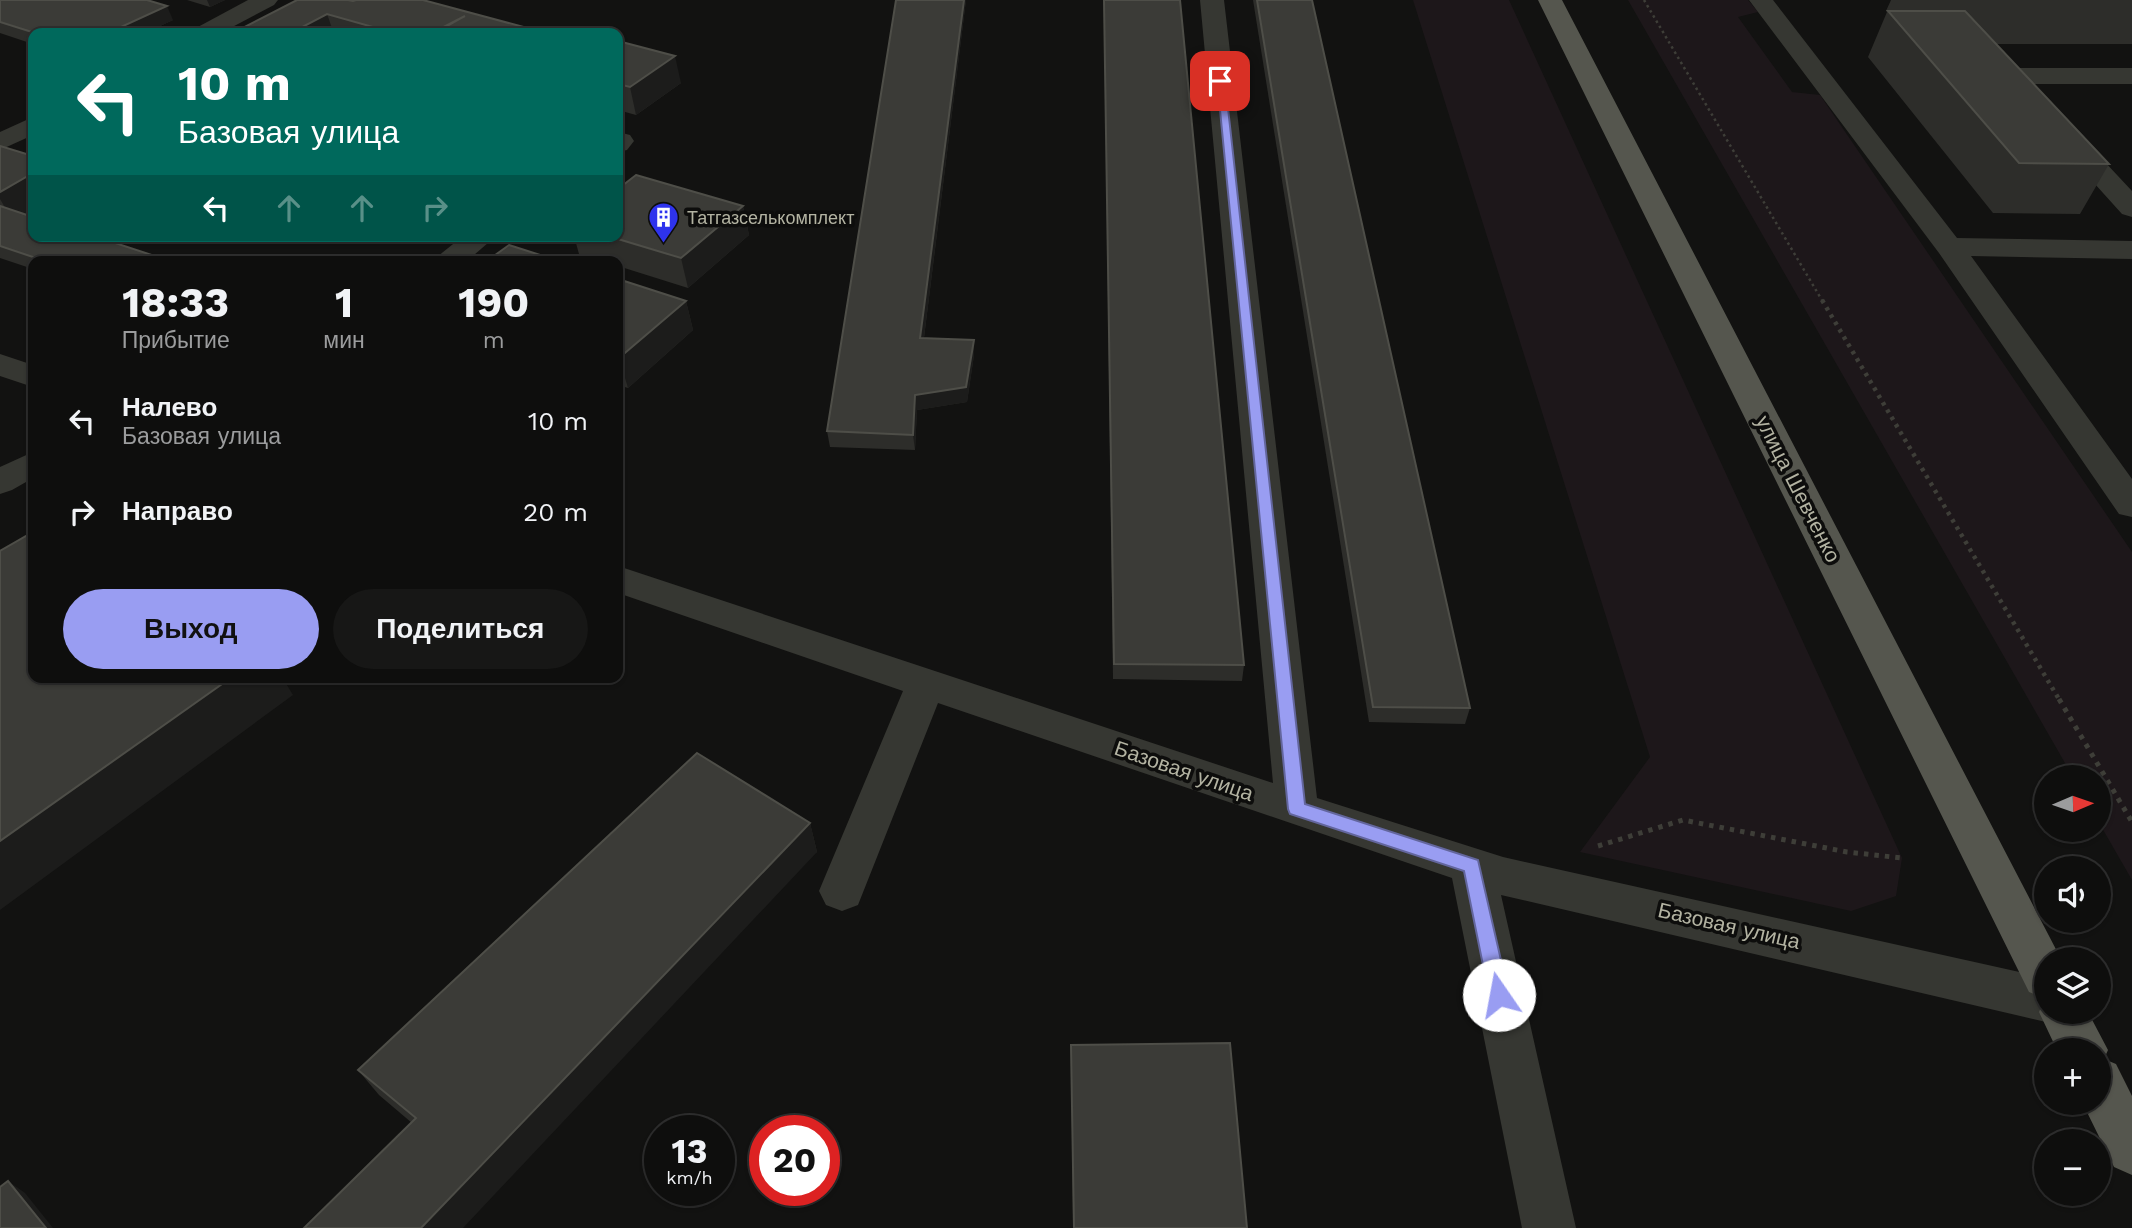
<!DOCTYPE html>
<html lang="ru">
<head>
<meta charset="utf-8">
<style>
  body { margin:0; font-family:"Work Sans",sans-serif; background:#171716; color:#f1f3f6; height:100vh; display:flex; flex-direction:column; font-size:26px; white-space:nowrap }
  * { box-sizing:border-box; margin:0 }
  p { font-size:23px; color:#9b9c9d }
  .icon { flex:none; width:38px; height:38px; fill:none; stroke:currentColor; stroke-width:2; stroke-linecap:round; stroke-linejoin:round }
  .map { position:relative; flex:1; overflow:hidden }
  .sheet { position:absolute; left:28px; top:256px; width:595px; height:427px; display:flex; flex-direction:column; background:#0e0e0d; border-radius:14px; box-shadow:0 2px 5px #0004,0 0 0 2px #2e2e2e }
  .sheet>* { flex:none }
  .top-card { position:absolute; left:28px; top:28px; width:595px; height:214px; border-radius:14px; box-shadow:0 2px 5px #0004,0 0 0 2px #2e2e2e; background:#00695c; color:#fff; overflow:hidden }
  .needle { width:46px; rotate:88deg }
  .tools { position:absolute; left:2034px; top:765px; display:grid; gap:14px }
  .tools a { display:grid; place-items:center; width:77px; height:77px; border-radius:50%; background:#0e0e0d; box-shadow:0 2px 5px #0004,0 0 0 2px #2e2e2e; font-size:35px }
  .speed { position:absolute; left:644px; top:1115px; display:flex; gap:14px; font-size:35px; font-weight:700; text-align:center }
  .speed>* { display:grid; place-content:center; width:91px; height:91px; border-radius:50%; background:#0e0e0d; box-shadow:0 2px 5px #0004,0 0 0 2px #2e2e2e; line-height:1 }
  .speed small { font-size:18px; font-weight:400 }
  .speed .limit { border:10px solid #d22; background:#fff; color:#111 }
  .pin { position:absolute; display:grid; place-items:center; width:60px; height:60px; color:#fff; margin:-30px; border-radius:14px; box-shadow:0 4px 10px #0006 }
  .me { position:absolute; width:77px; margin:-38px; rotate:348deg; stroke-linejoin:round; filter:drop-shadow(0 0 5px #0008) }
  .turn { display:flex; align-items:center; gap:24px; height:147px; padding:0 35px; font-size:32px }
  .turn .icon { width:91px; height:91px; stroke-width:2.5 }
  .turn b { display:block; font-size:49px; line-height:60px }
  .lanes { display:flex; align-items:center; height:66px; padding:0 35px; background:#0003; justify-content:center; gap:35px; direction:ltr }
  .lanes .off { opacity:.35 }
  .eta { display:flex; justify-content:space-evenly; align-items:center; height:119px; text-align:center }
  .eta b { font-size:42px; font-weight:700; line-height:49px }
  .button { display:flex; gap:14px; margin-top:auto; padding:14px 35px }
  .button a { flex:1; height:80px; border-radius:42px; background:#999df2; color:#111; font-size:28px; font-weight:700; line-height:80px; text-align:center }
  .button a+a { background:#171716; color:#f1f3f6 }
  ul { padding:0; list-style:none }
  li { display:flex; align-items:center; gap:21px; height:91px; padding:0 35px }
  li div { flex:1 }
  li b { display:block; font-size:26px }
  li em { font-style:normal }
  .map>svg:first-child { display:block }
  .green { fill:#1d171a }
  .lines { fill:none; stroke-linecap:round; stroke-linejoin:round }
  .path-far2 { stroke:#3e3e38; stroke-width:2.5; stroke-dasharray:2.5 3.5; stroke-linecap:butt }
  .path-far1 { stroke:#3e3e38; stroke-width:4.5; stroke-dasharray:3.5 5; stroke-linecap:butt }
  .path { stroke:#3e3e38; stroke-width:5; stroke-dasharray:4.5 6; stroke-linecap:butt }
  .minor { fill:#363732; fill-rule:evenodd }
  .major { fill:#55564e; fill-rule:evenodd }
  .wall { fill:#2d2d2a }
  .shaded-wall { fill:#1c1c1b }
  .building { fill:#3b3b37; stroke:#4e4e48; stroke-width:2 }
  .route { fill:#999df2; stroke:#63669d; stroke-width:2 }
  .labels { text-anchor:middle; stroke-width:7; stroke-linejoin:round; paint-order:stroke }
  .far-poi-label { font-size:18px; fill:#b3b3a2; stroke:#0d0d0c; text-anchor:start }
  .street-label { font-size:21px; fill:#b3b3a2; stroke:#0d0d0c }
</style>
</head>
<body>
<div class="map">
<svg width="2132" height="1228" viewBox="0 0 2132 1228">
  <rect width="100%" height="100%" fill="#121211"/>
  <!-- green -->
  <g class="green">
    <path d="M1413,0h96l393,858 -6,38 -45,15 -271,-59 70,-95z"/>
    <path d="M1628,0h120l10,12 -20,5 54,75 28,3 312,457v328l-34,-59v-44h-25z"/>
  </g>
  <g class="lines">
    <!-- path-far2 -->
    <path class="path-far2" d="M1644,0l179,302"/>
    <!-- path-far1 -->
    <path class="path-far1" d="M1822,300l238,401"/>
    <!-- path -->
    <g class="path">
      <path d="M2059,699l73,123"/>
      <path d="M1598,846l85,-26 164,32 55,6"/>
    </g>
    <!-- minor -->
    <g class="minor">
      <path d="M248,0h30l-4,5 -53,28h-29l4,-5z"/>
      <path d="M1200,0h24l93,798 186,59 543,121v34h19l-2,4 -17,6 -545,-127 75,333h-54l-70,-350 -514,-175 -80,202 -16,6 -16,-6 -7,-14 84,-200 -285,-98v-27l655,217z"/>
      <path d="M1749,0h24l184,238 175,3v18l-161,-3 161,223v38l-13,-3 -180,-261z"/>
      <path d="M2011,68h121v16h-100l100,107v26l-10,-3 -120,-133 -4,-5 4,-5z"/>
      <path d="M33,117v18l-33,15v-18z"/>
      <path d="M618,132l12,3 4,6 -7,9 -9,2z"/>
      <path d="M463,236h33l-29,25h-35z"/>
      <path d="M0,354l33,11v22l-33,-11z"/>
      <path d="M33,452v26l-21,12 -12,4v-27z"/>
    </g>
    <!-- major -->
    <path class="major" d="M1538,0h24l499,959h-15v53h42l20,38 -4,9 12,5 16,32v79l-18,-8 -32,-65h16v-52h-41l-18,-38 6,-14 -16,-6z"/>
  </g>
  <!-- wall -->
  <g class="wall">
    <path d="M0,0l173,20 -28,13h-112v11l-33,-11z"/>
    <path d="M187,0h38l-15,7z"/>
    <path d="M297,0l249,33h-195l-19,-5 -9,5h-90z"/>
    <path d="M966,0l-42,338 50,17 -7,47 -50,8 -2,40 -85,-3 -3,-16z"/>
    <path d="M1104,0l140,665 -2,16 -129,-2z"/>
    <path d="M1253,0h59l158,708 -5,16 -96,-2z"/>
    <path d="M1891,0h241v44h-137l114,120 -29,50 -87,-1 -125,-156 19,-45 -1,-1z"/>
    <path d="M618,41l63,42 -45,32 -18,-5z"/>
    <path d="M0,146l33,10v56l-6,3 143,46h-137v8l-33,-11z"/>
    <path d="M743,206l6,29 -61,53 -70,-22v-5h-17l-22,-7 -5,-18h44z"/>
    <path d="M618,279l68,22 7,29 -65,58 -10,-3z"/>
    <path d="M810,823l7,29 -405,271 -33,-28 -21,-25z"/>
    <path d="M1071,1045l176,183h-174z"/>
  </g>
  <!-- shaded-wall -->
  <g class="shaded-wall">
    <path d="M207,0h18l-15,7z"/>
    <path d="M964,0h2l-44,353 -2,-15z"/>
    <path d="M167,6l6,14 -28,13h-37z"/>
    <path d="M327,14l5,14 -9,5h-32z"/>
    <path d="M675,56l6,27 -45,32 -6,-28z"/>
    <path d="M33,173v39l-19,11 -14,-24v-7z"/>
    <path d="M743,206l6,29 -61,53 -7,-30z"/>
    <path d="M686,301l7,29 -65,58 -9,-30z"/>
    <path d="M974,340v15l-7,47 -50,8 -2,40 -2,-15 2,-40z"/>
    <path d="M232,677h50l11,18 -293,215v-69z"/>
    <path d="M810,823l7,29 -354,376h-42z"/>
    <path d="M8,1181l17,12 28,35h-7z"/>
  </g>
  <!-- building -->
  <g class="building">
    <path d="M0,0h147l20,6 -59,27h-73l-35,-11z"/>
    <path d="M297,0h51l5,1 3,-1h67l123,33h-111l30,-17 -33,17h-38l-67,-19 -36,19h-58z"/>
    <path d="M896,0h68l-44,338 54,2 -8,47 -51,8 -2,40 -86,-4z"/>
    <path d="M1104,0h76l64,665 -130,-1z"/>
    <path d="M1257,0h55l158,708 -97,-1z"/>
    <path d="M1888,11h77l144,153 -90,-1z"/>
    <path d="M618,41l57,15 -45,31 -12,-3z"/>
    <path d="M0,146l33,10v17l-33,19z"/>
    <path d="M636,175l107,31 -62,52 -73,-22h10v-47z"/>
    <path d="M0,206l33,11v19h61l76,25h-125l-45,-15z"/>
    <path d="M509,245l50,16h-72z"/>
    <path d="M618,279l68,22 -67,57h-1z"/>
    <path d="M33,532v145h199l-232,164v-290z"/>
    <path d="M697,753l113,70 -389,405h-117l112,-110 -58,-48z"/>
    <path d="M1230,1043l17,185h-173l-3,-183z"/>
    <path d="M8,1181l38,47h-46v-41z"/>
  </g>
  <!-- route -->
  <path class="route" d="M1217,79l8,2 80,723 173,56 31,135 -3,6 -7,3 -7,-3 -3,-6 -25,-124 -174,-57 -2,-5z"/>
  <!-- icons -->
  <defs>
    <symbol id="building-pin" viewBox="-11 -11 22 30"><path d="M0 17L-7.5 6A9.5 9.5 0 1 1 7.5 6Z" fill="#2e33ed" stroke="#0d0d0c"/><path d="M-4-6H4V6H1V3H-1V6H-4ZM-2.5-4.3h1.7v1.8h-1.7ZM.8-4.3h1.7v1.8H.8ZM-2.5-1h1.7V.8h-1.7ZM.8-1h1.7V.8H.8Z" fill="#fff"/></symbol>
  </defs>
  <g fill-rule="evenodd">
    <use href="#building-pin" x="646" y="200" width="35" height="47"/>
  </g>
  <g class="labels">
    <!-- far-poi labels -->
    <g class="far-poi-label">
      <text x="687" y="224">Татгазселькомплект</text>
    </g>
    <!-- street labels -->
    <g class="street-label">
      <text transform="translate(1798 489) rotate(63)" y="7">улица Шевченко</text>
      <text transform="translate(1184 771) rotate(19)" y="7">Базовая улица</text>
      <text transform="translate(1729 926) rotate(13)" y="7">Базовая улица</text>
    </g>
  </g>
</svg>
<div class="tools">
<a><svg class="needle" viewBox="-14 -14 28 28"><path d="M0-13l5 13h-10z" fill="#e53935"/><path d="M0 13l5-13h-10z" fill="#9b9c9d"/></svg></a>
<a><svg class="icon" aria-label="sound" viewBox="0 0 24 24"><path d="M4 9h4l5-4v14l-5-4H4zM17 9q2 3 0 6"/></svg></a>
<a><svg class="icon" aria-label="layers" viewBox="0 0 24 24"><path d="M12 4l9 5-9 5-9-5zM3 14l9 5 9-5"/></svg></a>
<a>+</a>
<a>−</a>
</div>
<div class="speed"><div>13<small>km/h</small></div><div class="limit">20</div></div>
<div class="pin" style="left:1220px;top:81px;background:#d93025"><svg class="icon" aria-label="arrive" viewBox="0 0 24 24"><path d="M6 21V4h12l-3 4 3 4H6"/></svg></div>
<svg class="me" style="left:1499px;top:995px" viewBox="-20 -20 40 40"><circle r="19" fill="#fff"/><path d="M0-13L10 11 0 6-10 11z" fill="#999df2"/></svg>
<div class="top-card">
<div class="turn"><svg class="icon" aria-label="left" viewBox="0 0 24 24"><path d="M17 20v-9H6M10 6l-5 5 5 5"/></svg><div><b>10 m</b>Базовая улица</div></div>
<div class="lanes"><svg class="icon" aria-label="left" viewBox="0 0 24 24"><path d="M17 20v-9H6M10 6l-5 5 5 5"/></svg><svg class="icon off" aria-label="ahead" viewBox="0 0 24 24"><path d="M12 20V5M6 11l6-6 6 6"/></svg><svg class="icon off" aria-label="ahead" viewBox="0 0 24 24"><path d="M12 20V5M6 11l6-6 6 6"/></svg><svg class="icon off" aria-label="right" viewBox="0 0 24 24"><path d="M7 20v-9h11M14 6l5 5-5 5"/></svg></div>
</div>
<section class="sheet">
<div class="eta">
<div><b>18:33</b><p>Прибытие</p></div>
<div><b>1</b><p>мин</p></div>
<div><b>190</b><p>m</p></div>
</div>
<ul>
<li><svg class="icon" aria-label="left" viewBox="0 0 24 24"><path d="M17 20v-9H6M10 6l-5 5 5 5"/></svg><div><b>Налево</b><p>Базовая улица</p></div><em>10 m</em></li>
<li><svg class="icon" aria-label="right" viewBox="0 0 24 24"><path d="M7 20v-9h11M14 6l5 5-5 5"/></svg><div><b>Направо</b></div><em>20 m</em></li>
</ul>
<div class="button"><a>Выход</a><a>Поделиться</a></div>
</section>
</div>
</body>
</html>
